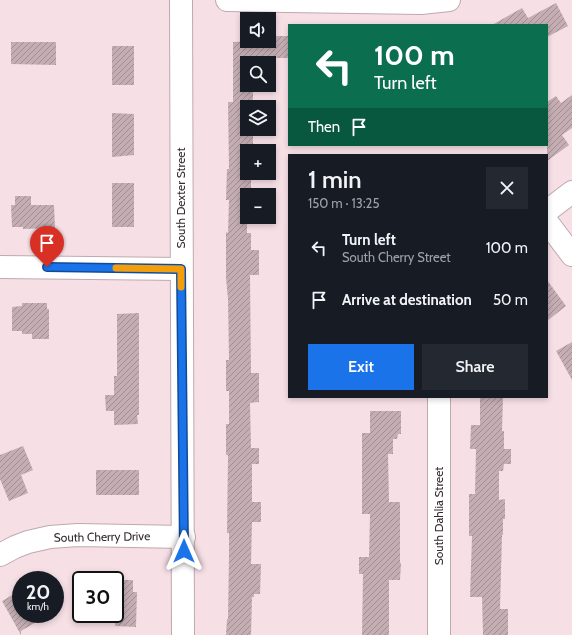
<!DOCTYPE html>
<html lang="en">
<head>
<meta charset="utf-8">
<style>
  body { margin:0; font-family:Cabin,sans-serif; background:#242831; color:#f1f3f6; height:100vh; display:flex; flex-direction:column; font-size:15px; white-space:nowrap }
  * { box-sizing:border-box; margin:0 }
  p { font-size:13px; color:#9ea1a6 }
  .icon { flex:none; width:22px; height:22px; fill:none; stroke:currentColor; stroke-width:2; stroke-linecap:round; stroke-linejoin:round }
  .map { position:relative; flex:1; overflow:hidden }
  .drawer { position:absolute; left:288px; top:154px; width:260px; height:244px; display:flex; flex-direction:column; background:#171b24; border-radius:0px; box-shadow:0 2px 6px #0003 }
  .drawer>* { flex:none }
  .guide { position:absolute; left:288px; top:24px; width:260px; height:122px; border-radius:0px; box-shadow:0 2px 6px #0003; background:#0b6e4f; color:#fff; overflow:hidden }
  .tools { position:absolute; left:240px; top:12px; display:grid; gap:8px }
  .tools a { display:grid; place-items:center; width:36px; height:36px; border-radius:0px; background:#171b24; box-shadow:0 2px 6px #0003; font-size:20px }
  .speed { position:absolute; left:12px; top:571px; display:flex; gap:8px; font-size:20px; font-weight:700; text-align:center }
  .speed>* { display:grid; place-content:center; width:52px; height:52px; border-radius:50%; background:#171b24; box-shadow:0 2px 6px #0003; line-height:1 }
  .speed small { font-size:10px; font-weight:400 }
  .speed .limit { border:2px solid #111; border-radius:6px; background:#fff; color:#111 }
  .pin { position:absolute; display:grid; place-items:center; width:34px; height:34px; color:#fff; margin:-41px -17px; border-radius:50% 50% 50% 0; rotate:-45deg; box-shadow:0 0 4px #0007 }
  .pin .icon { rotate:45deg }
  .me { position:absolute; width:44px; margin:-22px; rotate:0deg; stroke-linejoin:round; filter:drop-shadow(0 0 3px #0008) }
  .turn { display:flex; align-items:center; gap:14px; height:84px; padding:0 20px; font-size:18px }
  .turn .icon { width:52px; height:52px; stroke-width:2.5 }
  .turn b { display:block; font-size:28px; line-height:34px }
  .then { display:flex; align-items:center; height:38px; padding:0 20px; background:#0003; gap:8px; font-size:15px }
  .round { display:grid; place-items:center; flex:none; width:42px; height:42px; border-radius:0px; background:#242831 }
  .summary { display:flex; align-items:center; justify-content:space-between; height:68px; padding:0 20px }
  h1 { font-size:24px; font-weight:600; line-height:30px }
  .cta { display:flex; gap:8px; margin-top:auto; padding:8px 20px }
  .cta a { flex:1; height:46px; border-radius:0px; background:#1a73e8; color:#fff; font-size:16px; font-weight:600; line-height:46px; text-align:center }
  .cta a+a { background:#242831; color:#f1f3f6 }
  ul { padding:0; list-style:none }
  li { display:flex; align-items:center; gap:12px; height:52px; padding:0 20px }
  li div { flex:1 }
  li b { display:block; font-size:15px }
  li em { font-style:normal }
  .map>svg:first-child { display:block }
  .building { fill:url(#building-hatch) }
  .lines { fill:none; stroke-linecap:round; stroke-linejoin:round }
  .minor-casing { stroke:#bfa9af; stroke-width:24 }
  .minor { stroke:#fff; stroke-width:22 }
  .route-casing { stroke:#114b97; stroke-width:10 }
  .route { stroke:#1a73e8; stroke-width:7 }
  .slow { stroke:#f59e0b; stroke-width:7 }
  .labels { text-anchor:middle; stroke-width:4; stroke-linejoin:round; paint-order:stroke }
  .street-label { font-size:12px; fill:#342b2d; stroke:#fff }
</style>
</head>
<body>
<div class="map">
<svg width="572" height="635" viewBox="0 0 572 635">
  <defs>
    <pattern id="building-hatch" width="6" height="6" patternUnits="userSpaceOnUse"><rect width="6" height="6" fill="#c4aeb3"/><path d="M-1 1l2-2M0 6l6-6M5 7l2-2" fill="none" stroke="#a08e92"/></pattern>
  </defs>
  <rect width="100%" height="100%" fill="#f7dfe6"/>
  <!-- building -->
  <g class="building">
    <path d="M556,3l12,23 -21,11v-12h-55l30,-17 6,10z"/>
    <path d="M269,36h20v22h-27v5h-15v22h12v1h-6v21h-6v22h6v21l-6,1v22h4v22h-4v38h4v17h8v25h-9l1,98h8v29l-9,1 1,45h8v16h-7v38h9v20h-9l-1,42h10l-1,30h-6v3h-2l-1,38h-25l1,-16h1l1,-64v-22h-2l1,-78h-2v-31h3v-33h-3v-31h3l-1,-61 -2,-21v-46l2,1 1,-33h-3l1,-31h2l-1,-67h5v-60l36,-1z"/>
    <path d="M11,42h45v23l-45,-1z"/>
    <rect x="112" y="46" width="22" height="39"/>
    <path d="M572,95v33l-10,7 7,10 -22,16v-59l9,-6 5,7z"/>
    <path d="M112,113l22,1v41l-22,2z"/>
    <rect x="112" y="183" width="22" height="44"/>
    <path d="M15,196h16v9h23l1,23 -32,1v-2h-11l-1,-22h4z"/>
    <path d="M547,280l19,26 -19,15z"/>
    <path d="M22,303h25v6h2v30h-17v-5h-10v-3h-10v-24l10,-1z"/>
    <path d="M139,313v102h-2l1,9 -24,1v-14h-8l-1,-16h9v-19h3v-62z"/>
    <path d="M572,342v38l-16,-29z"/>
    <path d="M480,397h23l-1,34h2v18h7v15h-7l-1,7h-4v29l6,-1v20h-2v16h-1l-2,74h8v26h-25l-1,-38h-12l2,-61h-3v-42h6l1,-45h-6l1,-24h9z"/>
    <path d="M370,411h31v23h-3l-1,5h-4v15h-5l1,48h11v61h1l-1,17h-11v55h-27l1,-61h-4v-17h10l1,-43h-8v-81h8z"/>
    <path d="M23,446l10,24 -12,5 7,18 -19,8 -9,-22v-24z"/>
    <rect x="96" y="470" width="43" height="25"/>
    <path d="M115,580h18v12h4l-1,35 -21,-1z"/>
    <path d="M21,590v24h29l-29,17v4l-19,-34z"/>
  </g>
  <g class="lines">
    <defs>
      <g id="minor">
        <path d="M181,0l2,635"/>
        <path d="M227,0l194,3 28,-3"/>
        <path d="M547,211l25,-19"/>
        <path d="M547,222l25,33"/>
        <path d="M0,267l181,2"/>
        <path d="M439,397v238"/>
        <path d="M0,555l15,-8 13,-5 22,-5 28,-2 106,2"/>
      </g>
    </defs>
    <!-- minor casing -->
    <use href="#minor" class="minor-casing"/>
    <!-- minor -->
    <use href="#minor" class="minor"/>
  </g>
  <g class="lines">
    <defs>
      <path id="route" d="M47,267l134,2 3,282"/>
    </defs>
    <!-- route casing -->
    <use href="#route" class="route-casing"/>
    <!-- route -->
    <use href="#route" class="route"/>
    <!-- slow -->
    <path class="slow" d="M116,268l65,1v18"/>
  </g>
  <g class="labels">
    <!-- street labels -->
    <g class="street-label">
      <text transform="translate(181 198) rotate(-90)" y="4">South Dexter Street</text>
      <text transform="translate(439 516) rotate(-90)" y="4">South Dahlia Street</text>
      <text transform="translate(102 537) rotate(-1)" y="4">South Cherry Drive</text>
    </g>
  </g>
</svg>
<div class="tools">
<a><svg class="icon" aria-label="sound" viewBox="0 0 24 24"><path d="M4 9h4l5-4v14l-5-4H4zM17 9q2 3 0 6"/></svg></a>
<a><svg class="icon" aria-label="search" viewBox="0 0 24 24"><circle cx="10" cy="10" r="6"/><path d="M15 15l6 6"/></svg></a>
<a><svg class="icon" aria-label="layers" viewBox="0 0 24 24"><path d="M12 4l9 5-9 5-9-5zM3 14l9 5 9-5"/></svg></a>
<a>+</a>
<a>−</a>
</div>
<div class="speed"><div>20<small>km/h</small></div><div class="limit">30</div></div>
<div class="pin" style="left:47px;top:267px;background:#d93025"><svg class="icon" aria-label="arrive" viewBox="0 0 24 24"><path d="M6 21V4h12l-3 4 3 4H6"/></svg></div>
<svg class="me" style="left:184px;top:551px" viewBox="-20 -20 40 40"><path d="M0-17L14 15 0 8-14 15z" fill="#1a73e8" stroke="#fff" stroke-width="4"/></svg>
<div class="guide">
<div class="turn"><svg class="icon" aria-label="left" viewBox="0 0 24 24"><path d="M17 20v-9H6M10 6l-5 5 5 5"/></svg><div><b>100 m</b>Turn left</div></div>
<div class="then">Then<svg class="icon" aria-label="arrive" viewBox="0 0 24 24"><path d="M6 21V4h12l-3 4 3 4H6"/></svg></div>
</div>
<section class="drawer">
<div class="summary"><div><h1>1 min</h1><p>150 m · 13:25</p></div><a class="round"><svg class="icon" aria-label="close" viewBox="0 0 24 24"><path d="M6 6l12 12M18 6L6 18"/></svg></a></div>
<ul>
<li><svg class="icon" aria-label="left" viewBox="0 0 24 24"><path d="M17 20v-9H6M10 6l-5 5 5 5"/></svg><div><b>Turn left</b><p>South Cherry Street</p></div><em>100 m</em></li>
<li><svg class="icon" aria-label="arrive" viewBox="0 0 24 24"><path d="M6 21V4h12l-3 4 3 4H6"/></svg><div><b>Arrive at destination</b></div><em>50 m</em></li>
</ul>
<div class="cta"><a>Exit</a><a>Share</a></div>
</section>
</div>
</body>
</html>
